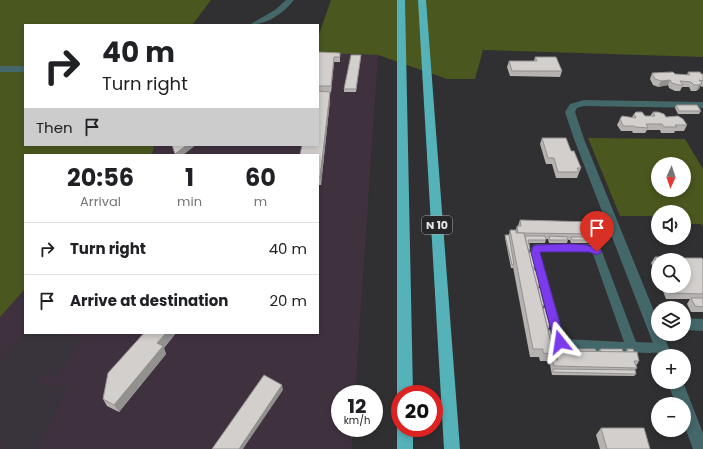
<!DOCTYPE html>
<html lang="en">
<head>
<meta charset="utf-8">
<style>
  body { margin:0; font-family:Poppins,sans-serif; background:#f6f6f6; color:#202124; height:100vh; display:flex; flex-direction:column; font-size:15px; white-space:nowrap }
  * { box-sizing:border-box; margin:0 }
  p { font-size:13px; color:#757577 }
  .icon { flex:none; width:22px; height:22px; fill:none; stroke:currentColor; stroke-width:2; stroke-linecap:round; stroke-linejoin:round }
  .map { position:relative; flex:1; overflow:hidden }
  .side { position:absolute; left:24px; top:154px; width:295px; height:180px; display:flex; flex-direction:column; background:#fff; border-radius:0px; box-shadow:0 2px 6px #0003 }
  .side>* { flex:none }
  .banner { position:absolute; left:24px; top:24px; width:295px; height:122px; border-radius:0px; box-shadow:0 2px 6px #0003; background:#fff; color:#202124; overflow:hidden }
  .needle { width:26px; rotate:183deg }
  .fabs { position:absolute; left:651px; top:157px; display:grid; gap:8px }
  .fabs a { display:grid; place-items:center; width:40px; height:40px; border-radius:50%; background:#fff; box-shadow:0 2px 6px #0003; font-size:20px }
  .speed { position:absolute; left:331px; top:385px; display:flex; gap:8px; font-size:20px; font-weight:700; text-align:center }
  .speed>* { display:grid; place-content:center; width:52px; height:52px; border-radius:50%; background:#fff; box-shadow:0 2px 6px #0003; line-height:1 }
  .speed small { font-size:10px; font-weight:400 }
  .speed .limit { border:6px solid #d22; background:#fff; color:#111 }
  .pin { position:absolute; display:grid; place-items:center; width:34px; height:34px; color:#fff; margin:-41px -17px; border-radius:50% 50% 50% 0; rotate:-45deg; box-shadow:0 0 4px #0007 }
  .pin .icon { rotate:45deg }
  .me { position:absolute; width:44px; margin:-22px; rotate:345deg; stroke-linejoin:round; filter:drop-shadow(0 0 3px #0008) }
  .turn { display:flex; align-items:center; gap:14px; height:84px; padding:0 12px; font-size:18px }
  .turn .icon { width:52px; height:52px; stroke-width:2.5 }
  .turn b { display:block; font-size:28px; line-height:34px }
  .then { display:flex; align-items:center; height:38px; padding:0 12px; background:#0003; gap:8px; font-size:15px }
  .eta { display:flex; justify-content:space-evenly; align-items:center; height:68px; text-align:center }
  .eta b { font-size:24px; font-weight:700; line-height:28px }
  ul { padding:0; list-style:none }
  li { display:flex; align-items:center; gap:12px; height:52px; padding:0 12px; border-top:1px solid #e0e0e0 }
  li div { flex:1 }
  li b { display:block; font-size:15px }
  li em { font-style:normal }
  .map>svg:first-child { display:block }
  .industrial { fill:#40313e }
  .built { fill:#39343c }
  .green { fill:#4a571e; fill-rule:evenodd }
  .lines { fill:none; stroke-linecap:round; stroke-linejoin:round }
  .lane { fill:#446769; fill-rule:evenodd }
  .street { fill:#446769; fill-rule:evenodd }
  .highway { fill:#55b2b9; fill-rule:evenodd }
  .wall { fill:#b5b2b0 }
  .shaded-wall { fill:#939190 }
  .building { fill:#d2cfcd; stroke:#939190 }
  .route { fill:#7c3aed; stroke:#51269a }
  .labels { text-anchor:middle; stroke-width:4; stroke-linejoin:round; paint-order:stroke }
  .shield { fill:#262527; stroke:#acabad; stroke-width:1 }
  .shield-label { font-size:11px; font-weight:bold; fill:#e5e4e6 }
</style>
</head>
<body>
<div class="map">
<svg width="703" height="449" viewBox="0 0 703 449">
  <rect width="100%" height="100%" fill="#302f31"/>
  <!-- industrial -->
  <path class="industrial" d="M318,53l60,2 -23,339h-15v34h13l-1,21h-352v-132l25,-28v44h293v-178h-166l2,-10h164z"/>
  <!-- built -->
  <path class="built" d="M25,331v2h45l-1,1 14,5 -26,37h-15l-5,8 31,3 -29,62h-36l2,-5h-5v-83z"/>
  <!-- green -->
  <g class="green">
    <path d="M0,0h211l-19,25h-167v120h129l-2,10h-127v134l-25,28z"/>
    <path d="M331,0h372v57l-220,-7 -8,29h-28l-69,-24 -60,-2v-16z"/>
    <path d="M588,138l97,1 18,30v58l-2,-3h-17v-12h-26v4h-38zM658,164h26v26h-26z"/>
  </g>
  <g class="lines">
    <!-- lane -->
    <path class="lane" d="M537,244h54l10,5 35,93 25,1 4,1 2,4 -2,4 -16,1 -85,-3 -8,-4 -26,-94 3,-7zM540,252h49l4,2 31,88 -59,-3z"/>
    <!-- street -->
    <g class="street">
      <path d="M286,0h8c-11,14 -28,25 -45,25l26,-15z"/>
      <rect x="0" y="66" width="25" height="6"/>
      <path d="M584,100l119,2v6l-119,-2 -7,2 -2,4 9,27 74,182v13h5l9,22h-14l-84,-217 -9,-27 5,-8z"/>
      <path d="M684,318l19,1v12l-19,-1z"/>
      <path d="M667,382h16l20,51v16h-10l-9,-24v-21h-8z"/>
    </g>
    <!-- highway -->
    <g class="highway">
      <path d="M397,0h8l8,394h-13v5l-3,-5z"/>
      <path d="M418,0h8l34,449h-16z"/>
      <path d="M400,422v6h13v21h-16v-21z"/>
    </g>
  </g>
  <!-- wall -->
  <g class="wall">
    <path d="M318,52l22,1v9h-6l-3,30h-1v8l-9,85h-3z"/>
    <path d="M361,55l-5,37h-12v-3z"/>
    <path d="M535,57l27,14 -2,6 -50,-1 -3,-9 2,-6h25z"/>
    <path d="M688,72l15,2v13l-3,-1 -1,3 -3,2h-5l-2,-4h-7l-2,4h-5l-6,-3 -1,-3 -10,2 -5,-2 -3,-6 2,-6 35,2z"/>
    <path d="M676,105l25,6 -2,3h-21l-3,-6z"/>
    <path d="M653,112l34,13 -3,6h-9l-1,2h-13l-1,-3h-13l-2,3h-12l-1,-2h-11l-4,-6 3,-6 12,-2 2,-3 11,2h5z"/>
    <path d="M542,138l29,13 10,17 -4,10h-21l-4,-14h-6l-6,-20z"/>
    <path d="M520,220l76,8 7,6 -1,3 1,3 -2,3h-9l-1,-3 -2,3h-18l-1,-3h-2l-1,3h-18l-1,-4h-2l-1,4h-16l1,6 -1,3 6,15 -1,3h-1l7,15 -2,3 6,17 -1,2h-1l8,19 -2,3 7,20 15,2h1l2,-2 26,2 1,-2 26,3 1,-3 7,3 5,9 -3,5 1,2 -2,2 1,4 -2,2 -82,-1 -2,-10 2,-6h2l-1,-2h-1l-2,4h-10l-1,-4h-9l-17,-90v1h-2l-6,-30v-3h4l1,-5h6l1,-4h1z"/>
    <path d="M655,257l3,3v19l-7,-16z"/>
    <path d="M683,258l20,2v52h-12l-4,-8 3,-5h-24l-5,-13h23v-26h-2z"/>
    <path d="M144,333h32l-12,15 2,6 -47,58 -12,-6 -4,-7z"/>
    <path d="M601,428l49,21h-50l-4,-14z"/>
  </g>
  <!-- shaded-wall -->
  <g class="shaded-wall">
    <path d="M334,57v5l-3,30v-6z"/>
    <path d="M670,80l-2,5 -10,2 3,-6z"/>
    <path d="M702,83l-3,6 -3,2 3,-6z"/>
    <path d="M330,92v8l-9,85 -1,-8z"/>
    <path d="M187,145h9l-13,10h-8v-1z"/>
    <path d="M166,333h10l-12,15 2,6 -47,58 -5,-7 43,-62z"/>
    <path d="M282,385l1,5 -40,59h-4z"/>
  </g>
  <!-- building -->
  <g class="building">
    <path d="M318,52l22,1v4h-6l-3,29h-13z"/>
    <path d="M351,55h10l-5,34h-12z"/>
    <path d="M535,57h21l6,14h-50l-3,-10h28z"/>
    <path d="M673,72l2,2 15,1 -2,-3h12l1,2h2v7l-4,-1 3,3 -3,2h-5l-3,-3 -11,-1 3,4h-5l-6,-2 -2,-3 -9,1 -6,-2 -3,-6z"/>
    <path d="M318,91l12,1 -10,85h-2v-22h-18l2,-10h16z"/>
    <path d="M676,105h21l4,6h-22z"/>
    <path d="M636,112h6l3,4h10l-2,-4h5l6,2 2,3 12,-1 5,3 4,6h-12l2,2h-13l-2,-3h-16l2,4 -13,-1 -1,-1h-11l-3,-7 2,-3 14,2 -2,-4z"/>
    <path d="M542,138h24l5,13h3l7,17h-4l2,4h-21l-4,-14h-6z"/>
    <path d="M172,145h15l-12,9z"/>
    <path d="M520,220l74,2 2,6h5l2,6 -85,-1 -1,-7h4z"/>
    <path d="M510,230h6v3h8l30,121 -11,-1v-4h-10z"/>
    <path d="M505,235h4l5,30h-2z"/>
    <path d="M525,236h20l1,4h-18l2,9h-2z"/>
    <path d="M549,236l18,1 1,3h-18z"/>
    <path d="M571,237h18l2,3h-19z"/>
    <path d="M592,237h10l1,3h-9z"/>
    <path d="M529,252h2l4,15h-3z"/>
    <path d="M655,257h19l1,3h-17v5z"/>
    <path d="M683,258h19l1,2v34l-33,-1 -3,-7h17v-20h3z"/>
    <path d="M533,270h3l4,15h-3z"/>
    <path d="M538,288h2l4,17h-2z"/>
    <path d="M691,298h12v9l-8,-1z"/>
    <path d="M543,308h2l5,18h-3z"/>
    <path d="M548,330h2l5,19h14l1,2h-15l-2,3h1z"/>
    <path d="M144,333h22l-9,10 6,3 -49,59 -11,-6 5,-26z"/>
    <path d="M573,349h22l1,2h-23z"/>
    <path d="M600,349h22l1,3h-22z"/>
    <path d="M627,349h6l1,3h-6z"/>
    <path d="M555,351l82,1 2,9h-5l3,7 -83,-2 -2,-7 6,1z"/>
    <path d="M553,369l82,1 1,4 -83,-2z"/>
    <path d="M264,375l18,10 -43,64h-27z"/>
    <path d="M601,428h43l6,21h-43z"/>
  </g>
  <!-- route -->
  <path class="route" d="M537,245c13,0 58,-5 65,7l-5,3 -8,-3h-49l25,90 -1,3 -4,2 -4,-2 -2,-3 -23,-90 2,-6z"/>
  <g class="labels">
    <!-- shield labels -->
    <rect class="shield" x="422" y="216" width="30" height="18" rx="3"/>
    <g class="shield-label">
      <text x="437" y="229">N 10</text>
    </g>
  </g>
</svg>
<div class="fabs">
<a><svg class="needle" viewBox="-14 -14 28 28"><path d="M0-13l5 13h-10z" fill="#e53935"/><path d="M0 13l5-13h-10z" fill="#757577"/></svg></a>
<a><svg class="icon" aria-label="sound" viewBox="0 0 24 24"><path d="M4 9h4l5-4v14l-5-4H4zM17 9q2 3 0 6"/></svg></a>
<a><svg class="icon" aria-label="search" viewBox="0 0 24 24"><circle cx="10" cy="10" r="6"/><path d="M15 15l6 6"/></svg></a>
<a><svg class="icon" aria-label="layers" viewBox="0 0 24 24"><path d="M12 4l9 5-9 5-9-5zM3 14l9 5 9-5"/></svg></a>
<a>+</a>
<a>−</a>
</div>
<div class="speed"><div>12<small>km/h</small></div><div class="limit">20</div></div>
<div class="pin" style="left:597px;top:252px;background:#d93025"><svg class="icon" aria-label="arrive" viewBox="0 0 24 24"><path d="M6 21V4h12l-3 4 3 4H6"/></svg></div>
<svg class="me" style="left:560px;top:342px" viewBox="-20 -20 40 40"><path d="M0-17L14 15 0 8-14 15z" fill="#7c3aed" stroke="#fff" stroke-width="4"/></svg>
<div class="banner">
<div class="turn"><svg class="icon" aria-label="right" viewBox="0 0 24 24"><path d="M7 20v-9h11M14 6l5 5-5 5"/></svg><div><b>40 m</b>Turn right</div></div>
<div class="then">Then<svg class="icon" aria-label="arrive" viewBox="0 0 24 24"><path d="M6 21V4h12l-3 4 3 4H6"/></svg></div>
</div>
<section class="side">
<div class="eta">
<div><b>20:56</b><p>Arrival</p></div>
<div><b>1</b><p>min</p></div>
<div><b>60</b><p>m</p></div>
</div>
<ul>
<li><svg class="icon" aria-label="right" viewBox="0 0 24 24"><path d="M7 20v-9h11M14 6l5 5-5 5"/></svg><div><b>Turn right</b></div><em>40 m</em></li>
<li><svg class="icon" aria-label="arrive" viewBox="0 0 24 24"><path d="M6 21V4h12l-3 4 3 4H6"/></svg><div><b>Arrive at destination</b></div><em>20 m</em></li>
</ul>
</section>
</div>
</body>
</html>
